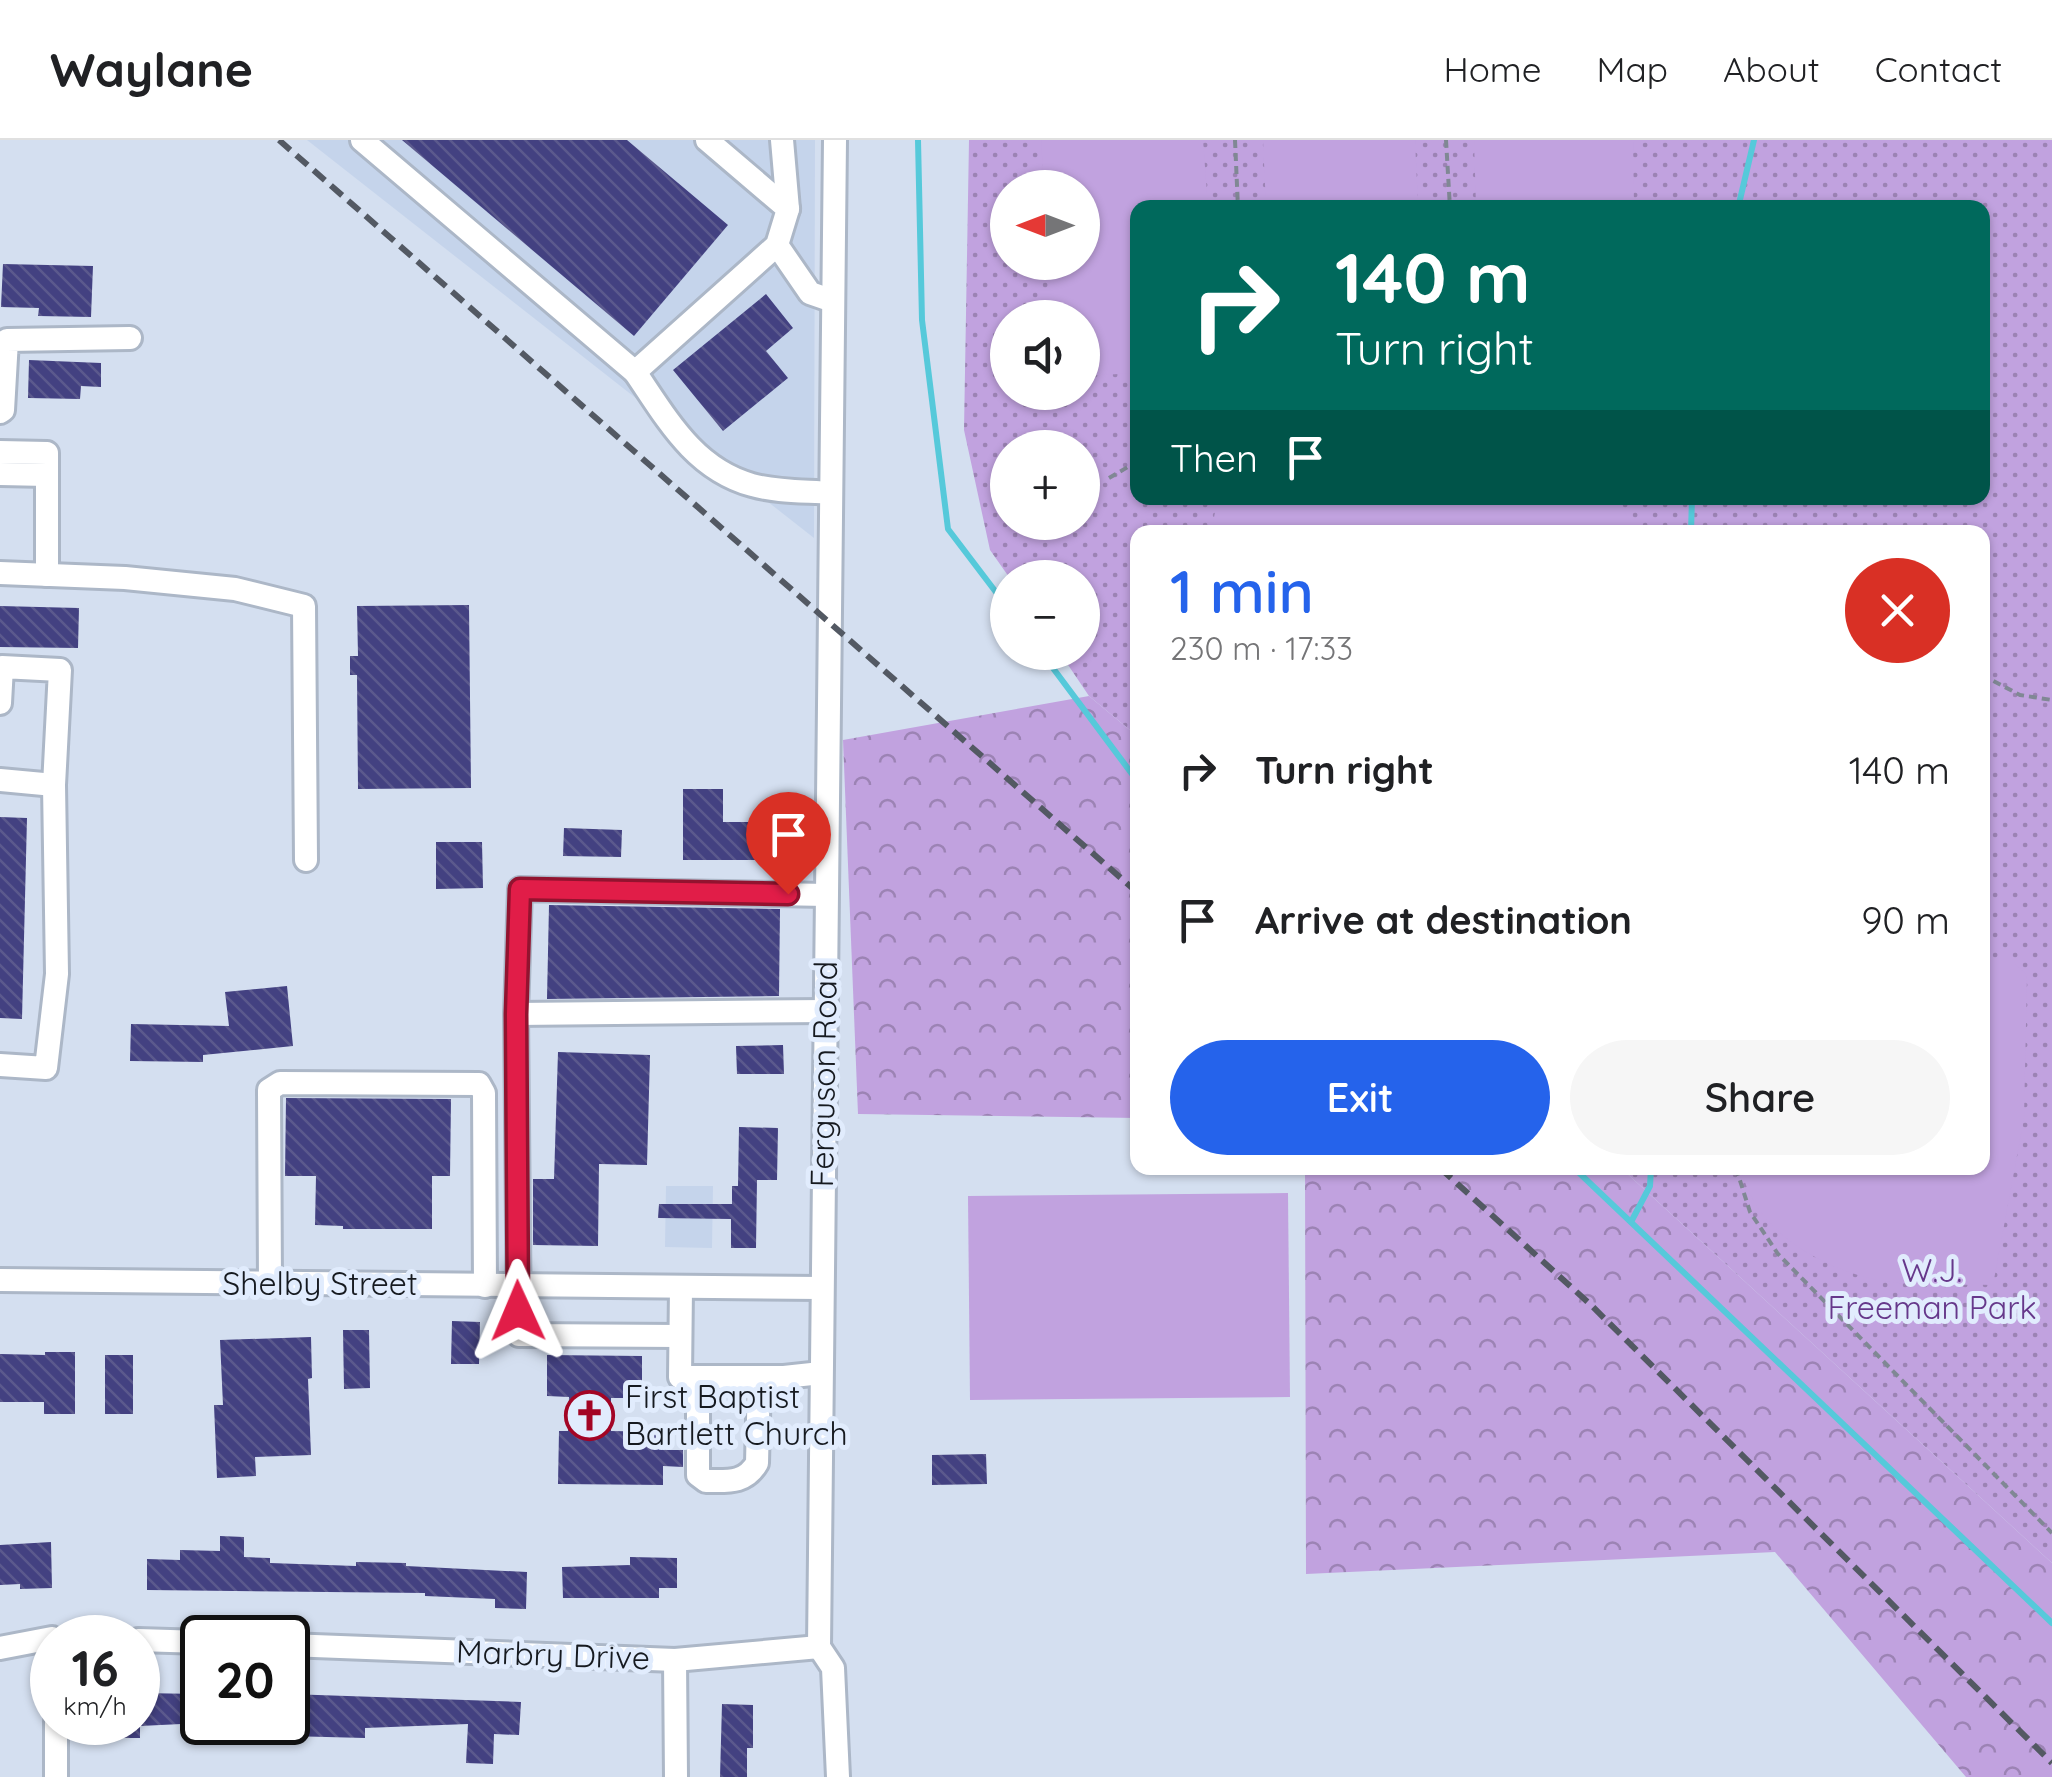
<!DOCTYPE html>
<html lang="en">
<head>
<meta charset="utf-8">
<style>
  body { margin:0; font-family:Quicksand,sans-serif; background:#f6f6f6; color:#202124; height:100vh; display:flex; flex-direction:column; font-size:38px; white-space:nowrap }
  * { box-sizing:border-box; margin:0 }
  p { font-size:32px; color:#757577 }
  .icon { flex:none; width:55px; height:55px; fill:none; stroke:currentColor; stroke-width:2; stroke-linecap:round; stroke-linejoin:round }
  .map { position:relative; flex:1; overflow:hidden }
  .details { position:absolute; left:1130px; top:385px; width:860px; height:650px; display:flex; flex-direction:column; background:#fff; border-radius:20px; box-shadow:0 2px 8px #0004 }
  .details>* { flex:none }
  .banner { position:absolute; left:1130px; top:60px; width:860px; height:305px; border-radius:20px; box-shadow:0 2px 8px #0004; background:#00695c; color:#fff; overflow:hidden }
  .needle { width:65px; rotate:270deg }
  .fabs { position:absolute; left:990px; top:30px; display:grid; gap:20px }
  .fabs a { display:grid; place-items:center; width:110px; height:110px; border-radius:50%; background:#fff; box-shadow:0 2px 8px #0004; font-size:50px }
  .speed { position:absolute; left:30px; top:1475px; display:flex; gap:20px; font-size:50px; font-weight:700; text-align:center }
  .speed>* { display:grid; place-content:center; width:130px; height:130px; border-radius:50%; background:#fff; box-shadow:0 2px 8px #0004; line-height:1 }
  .speed small { font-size:25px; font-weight:400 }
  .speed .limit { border:5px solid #111; border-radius:15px; background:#fff; color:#111 }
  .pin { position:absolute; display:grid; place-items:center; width:85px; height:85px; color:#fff; margin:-102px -42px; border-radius:50% 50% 50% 0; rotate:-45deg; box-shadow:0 0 10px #0007 }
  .pin .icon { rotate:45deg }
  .me { position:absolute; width:110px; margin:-55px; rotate:359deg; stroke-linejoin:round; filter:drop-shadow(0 0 8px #0008) }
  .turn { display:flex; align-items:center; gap:35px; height:210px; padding:0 40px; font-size:45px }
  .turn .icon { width:130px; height:130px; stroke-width:2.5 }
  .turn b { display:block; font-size:70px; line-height:85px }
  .then { display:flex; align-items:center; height:95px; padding:0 40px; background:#0003; gap:20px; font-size:38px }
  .round { display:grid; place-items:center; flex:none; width:105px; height:105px; border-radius:52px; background:#f6f6f6 }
  .head { display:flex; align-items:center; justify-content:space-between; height:170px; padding:0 40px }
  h1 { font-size:60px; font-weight:600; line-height:75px; color:#2563eb }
  .cta { display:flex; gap:20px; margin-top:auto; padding:20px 40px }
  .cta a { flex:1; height:115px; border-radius:60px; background:#2563eb; color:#fff; font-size:40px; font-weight:600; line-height:115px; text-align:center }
  .cta a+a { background:#f6f6f6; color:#202124 }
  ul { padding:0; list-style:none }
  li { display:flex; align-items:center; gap:30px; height:150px; padding:0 40px }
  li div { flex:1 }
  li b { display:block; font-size:38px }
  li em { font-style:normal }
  header { display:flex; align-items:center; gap:60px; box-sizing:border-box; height:140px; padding:0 50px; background:#fff; border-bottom:2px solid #e0e0e0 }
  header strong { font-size:48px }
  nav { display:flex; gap:55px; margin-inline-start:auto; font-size:35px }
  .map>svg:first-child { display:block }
  .built { fill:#c5d4eb }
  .grass { fill:url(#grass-dots); fill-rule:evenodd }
  .forest { fill:url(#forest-crowns) }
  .garden { fill:#c1a2df }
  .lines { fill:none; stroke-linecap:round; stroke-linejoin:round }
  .stream { stroke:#56c9da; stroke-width:6 }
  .building { fill:url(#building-back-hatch) }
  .minor-casing { stroke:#acb7c7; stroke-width:28 }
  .path { stroke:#808894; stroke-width:4; stroke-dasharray:8 5; stroke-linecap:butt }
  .minor { stroke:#fff; stroke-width:22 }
  .rail { stroke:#535963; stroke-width:6; stroke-dasharray:15 8; stroke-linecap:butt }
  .route-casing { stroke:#92132f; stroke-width:25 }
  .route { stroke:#e11d48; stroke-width:18 }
  .labels { text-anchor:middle; stroke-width:10; stroke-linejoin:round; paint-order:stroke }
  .street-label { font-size:32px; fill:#161a20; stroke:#e1ecfd }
  .park-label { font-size:32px; fill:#66388b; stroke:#e1ecfd }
  .poi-label { font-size:32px; fill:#161a20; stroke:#e1ecfd; text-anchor:start }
</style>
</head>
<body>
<header>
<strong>Waylane</strong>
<nav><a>Home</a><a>Map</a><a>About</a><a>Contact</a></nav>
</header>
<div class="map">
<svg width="2052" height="1637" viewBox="0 0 2052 1637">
  <defs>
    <pattern id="grass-dots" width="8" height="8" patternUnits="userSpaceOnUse" patternTransform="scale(2.5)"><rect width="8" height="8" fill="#c1a2df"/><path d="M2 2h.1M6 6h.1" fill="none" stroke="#9c83b4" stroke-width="1.8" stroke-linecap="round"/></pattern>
    <pattern id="forest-crowns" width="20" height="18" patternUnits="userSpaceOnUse" patternTransform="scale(2.5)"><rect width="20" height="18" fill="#c1a2df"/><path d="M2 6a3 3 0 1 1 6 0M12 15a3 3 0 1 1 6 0" fill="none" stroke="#9c83b4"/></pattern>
    <pattern id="building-back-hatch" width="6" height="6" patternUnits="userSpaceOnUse" patternTransform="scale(2.5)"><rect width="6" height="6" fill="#434181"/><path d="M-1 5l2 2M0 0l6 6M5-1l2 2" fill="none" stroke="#5b598d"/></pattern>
  </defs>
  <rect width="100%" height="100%" fill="#d4dff0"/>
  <!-- built -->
  <g class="built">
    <path d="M307,0h508l-1,398z"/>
    <path d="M666,1046h47l-1,62 -47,-1z"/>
  </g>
  <!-- grass -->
  <path class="grass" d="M969,0h1083v1423l-431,-395h361v-636h-844l-1,204 -48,-40 -29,-43 22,-1v-74l-73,-1 -19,-27 -26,-120zM1008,48h74v74h-74zM1138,68h844v290h-844zM1008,178h74v74h-74zM1008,308h74v74h-74z"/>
  <!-- forest -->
  <g class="forest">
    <path d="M1089,556l48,40v382l-279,-4 -15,-374z"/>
    <path d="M1305,1028h316l431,395v214h-86l-191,-225 -469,22z"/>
  </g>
  <!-- garden -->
  <g class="garden">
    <path d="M1041,0h162l5,67 -70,1 -1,165 -54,3 -1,-58 -30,-1 -4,-54 34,-1v-74l-38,-1z"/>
    <path d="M1263,0h152l3,67h-152z"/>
    <path d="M1474,0h159l1,67h-158z"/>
    <path d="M1218,358h398l21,34h-426z"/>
    <path d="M1983,822h31l13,14 -3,142 -31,167c-31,-1 -63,1 -94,-2 -65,-6 -144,-47 -158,-115h241z"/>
    <path d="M1288,1053l2,204 -320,3 -2,-204z"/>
  </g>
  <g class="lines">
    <!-- stream -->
    <g class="stream">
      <path d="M918,0l4,180 26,209 60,79"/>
      <path d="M1738,68l16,-68"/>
      <path d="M1691,392l1,-34"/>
      <path d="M1041,512l97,130"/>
      <path d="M1574,1028l478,455"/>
      <path d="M1631,1082l19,-36 1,-18"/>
    </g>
  </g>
  <!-- building -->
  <g class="building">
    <path d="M402,0h225l101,85 -94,111z"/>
    <path d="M3,124l90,2 -2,51 -53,-1 1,-8 -38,-1z"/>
    <path d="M766,154l27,34 -27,23 22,27 -65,53 -50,-61z"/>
    <path d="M29,220l72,3v24l-20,-1 -1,13 -52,-1z"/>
    <path d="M469,465l2,183 -113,1 -1,-114h-7v-19h8l-1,-50z"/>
    <path d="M0,466l79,2 -1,40 -78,-1z"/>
    <path d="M683,649h40v33h46v38h-86z"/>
    <path d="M0,677l27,1 -5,201 -22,-1z"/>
    <path d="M564,688l58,2 -1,27 -58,-1z"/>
    <path d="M436,702h46l1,46 -47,1z"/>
    <path d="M549,765l231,4 -1,87 -232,3z"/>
    <path d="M287,846l6,60 -90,9v7l-73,-1 1,-37 98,2 -4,-34z"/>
    <path d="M783,905l1,29h-47l-1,-28z"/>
    <path d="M558,912l92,3 -3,110 -48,-1 -1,82 -65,-1v-66h21z"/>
    <path d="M286,958l165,1 -1,77h-18v53h-89v-3l-28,-1 1,-49h-31z"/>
    <path d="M739,987l39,1 -1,52h-20l-1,68h-25v-29l-73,-1 1,-14h73v-18h6z"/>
    <path d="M452,1181l28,1 -1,42h-28z"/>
    <path d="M343,1190h26l1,58 -26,1z"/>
    <path d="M311,1197l1,41 -4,1 3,76 -56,2 1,19 -39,2 -3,-73h9l-3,-65z"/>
    <path d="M45,1212h30v62h-31v-12h-44v-48l45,1z"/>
    <rect x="105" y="1215" width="28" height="59"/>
    <path d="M547,1215l95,1v42h-31v33l53,1 -1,18h20v17l-20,-1v19l-105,-1 1,-53h9l1,-34 -22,-1z"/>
    <path d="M986,1314l1,30 -55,1v-30z"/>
    <path d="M220,1396l24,1v20l26,1v5l86,3v-4l50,1v3l121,6 -1,37 -31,-1v-9l-70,-3v-3l-278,-3v-31l33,1v-10l40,1z"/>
    <path d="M51,1402l1,46 -32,1v-5l-20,1v-40z"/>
    <path d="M630,1417l47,1v30h-18v10h-96l-1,-31 68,-2z"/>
    <path d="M138,1553l64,1v29l-62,3v12h-17l1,-16h14z"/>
    <path d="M288,1554l233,8 -2,33 -25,-1 -1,30 -27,-1 2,-39 -103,4v10l-77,-2z"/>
    <path d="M722,1564l31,1v43h-6v29h-27z"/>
  </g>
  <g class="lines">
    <defs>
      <g id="minor">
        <path d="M362,0l273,232 142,-127 11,-36 -81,-69"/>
        <path d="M782,0l6,69"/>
        <path d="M777,105l33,48 23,8"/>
        <path d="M635,232c32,47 59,97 117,113 24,7 54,6 79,8"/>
        <path d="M0,272l3,-2 4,-70 123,-2"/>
        <path d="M0,312l47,1v122"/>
        <path d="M0,334l47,1"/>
        <path d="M0,433l125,5 110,11 69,17 2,254"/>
        <path d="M0,563l2,-36 58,3 -6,115 3,189 -11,94 -46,-3"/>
        <path d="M0,640l54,5"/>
        <path d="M516,874l309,-3"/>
        <path d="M0,1140l820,8"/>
        <path d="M270,1143l-1,-193 11,-7 199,1 5,9 1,193"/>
        <path d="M681,1148l-1,89h104l37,-4"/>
        <path d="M680,1196l-161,-1 -3,-321 4,-125 306,6"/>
        <path d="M698,1237v98l8,6c21,0 39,3 51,-18l2,-86"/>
        <path d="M138,1500l64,2"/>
        <path d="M288,1505l387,15 144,-13"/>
        <path d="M819,1507l16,-1507"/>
        <path d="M819,1507l14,21 5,109"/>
        <path d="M0,1508l52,-10"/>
        <path d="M675,1520l1,117"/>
        <path d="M56,1582v55"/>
      </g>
    </defs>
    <!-- minor casing -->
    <use href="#minor" class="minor-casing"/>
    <!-- path -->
    <g class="path">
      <path d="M1235,0l3,68"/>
      <path d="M1446,0l4,68"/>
      <path d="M1109,338l29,-17"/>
      <path d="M1982,535l38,20 32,5"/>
      <path d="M1736,1028l14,44 28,42 274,279"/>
    </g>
    <!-- minor -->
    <use href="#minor" class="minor"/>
    <!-- rail -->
    <g class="rail">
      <path d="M279,0l859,753"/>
      <path d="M1440,1028l151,137 461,458"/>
    </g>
  </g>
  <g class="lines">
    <defs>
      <path id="route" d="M518,1171l-2,-297 4,-125 268,5"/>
    </defs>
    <!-- route casing -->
    <use href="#route" class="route-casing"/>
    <!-- route -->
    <use href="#route" class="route"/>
  </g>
  <!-- icons -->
  <defs>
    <symbol id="church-ring" viewBox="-11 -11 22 22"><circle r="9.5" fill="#e1ecfd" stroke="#a30424" stroke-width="1.5"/><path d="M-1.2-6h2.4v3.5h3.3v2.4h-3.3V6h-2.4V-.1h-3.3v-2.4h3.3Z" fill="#a30424"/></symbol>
  </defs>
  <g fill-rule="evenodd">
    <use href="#church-ring" x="562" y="1248" width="55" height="55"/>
  </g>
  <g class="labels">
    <!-- street labels -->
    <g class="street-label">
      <text transform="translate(824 934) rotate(-89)" y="11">Ferguson Road</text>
      <text x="320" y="1155">Shelby Street</text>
      <text transform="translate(553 1515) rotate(2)" y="11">Marbry Drive</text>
    </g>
    <!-- park labels -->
    <g class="park-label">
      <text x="1932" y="1142">W.J.<tspan x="1932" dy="37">Freeman Park</tspan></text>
    </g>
    <!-- poi labels -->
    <g class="poi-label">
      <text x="625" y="1268">First Baptist<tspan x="625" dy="37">Bartlett Church</tspan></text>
    </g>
  </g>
</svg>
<div class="fabs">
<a><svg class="needle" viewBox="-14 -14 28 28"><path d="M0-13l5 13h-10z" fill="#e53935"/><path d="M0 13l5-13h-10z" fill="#757577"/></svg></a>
<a><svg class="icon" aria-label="sound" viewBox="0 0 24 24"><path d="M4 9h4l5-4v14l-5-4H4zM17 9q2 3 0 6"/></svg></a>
<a>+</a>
<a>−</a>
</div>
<div class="speed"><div>16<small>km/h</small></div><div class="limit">20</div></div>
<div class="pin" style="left:788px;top:754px;background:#d93025"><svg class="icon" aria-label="arrive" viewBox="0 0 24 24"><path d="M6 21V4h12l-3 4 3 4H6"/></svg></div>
<svg class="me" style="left:518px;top:1171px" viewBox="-20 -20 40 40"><path d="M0-17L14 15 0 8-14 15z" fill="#e11d48" stroke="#fff" stroke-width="4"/></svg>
<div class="banner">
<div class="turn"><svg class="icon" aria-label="right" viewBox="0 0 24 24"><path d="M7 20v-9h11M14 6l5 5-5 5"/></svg><div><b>140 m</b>Turn right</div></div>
<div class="then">Then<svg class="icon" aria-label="arrive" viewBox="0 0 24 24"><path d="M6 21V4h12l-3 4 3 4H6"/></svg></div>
</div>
<section class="details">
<div class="head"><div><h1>1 min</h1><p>230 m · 17:33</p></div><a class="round" style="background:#d93025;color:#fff"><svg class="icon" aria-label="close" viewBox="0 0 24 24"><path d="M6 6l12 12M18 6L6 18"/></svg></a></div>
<ul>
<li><svg class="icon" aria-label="right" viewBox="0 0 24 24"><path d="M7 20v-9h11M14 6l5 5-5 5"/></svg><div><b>Turn right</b></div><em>140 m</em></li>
<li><svg class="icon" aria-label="arrive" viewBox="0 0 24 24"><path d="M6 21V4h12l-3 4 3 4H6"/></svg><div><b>Arrive at destination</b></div><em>90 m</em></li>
</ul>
<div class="cta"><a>Exit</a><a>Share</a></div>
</section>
</div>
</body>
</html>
